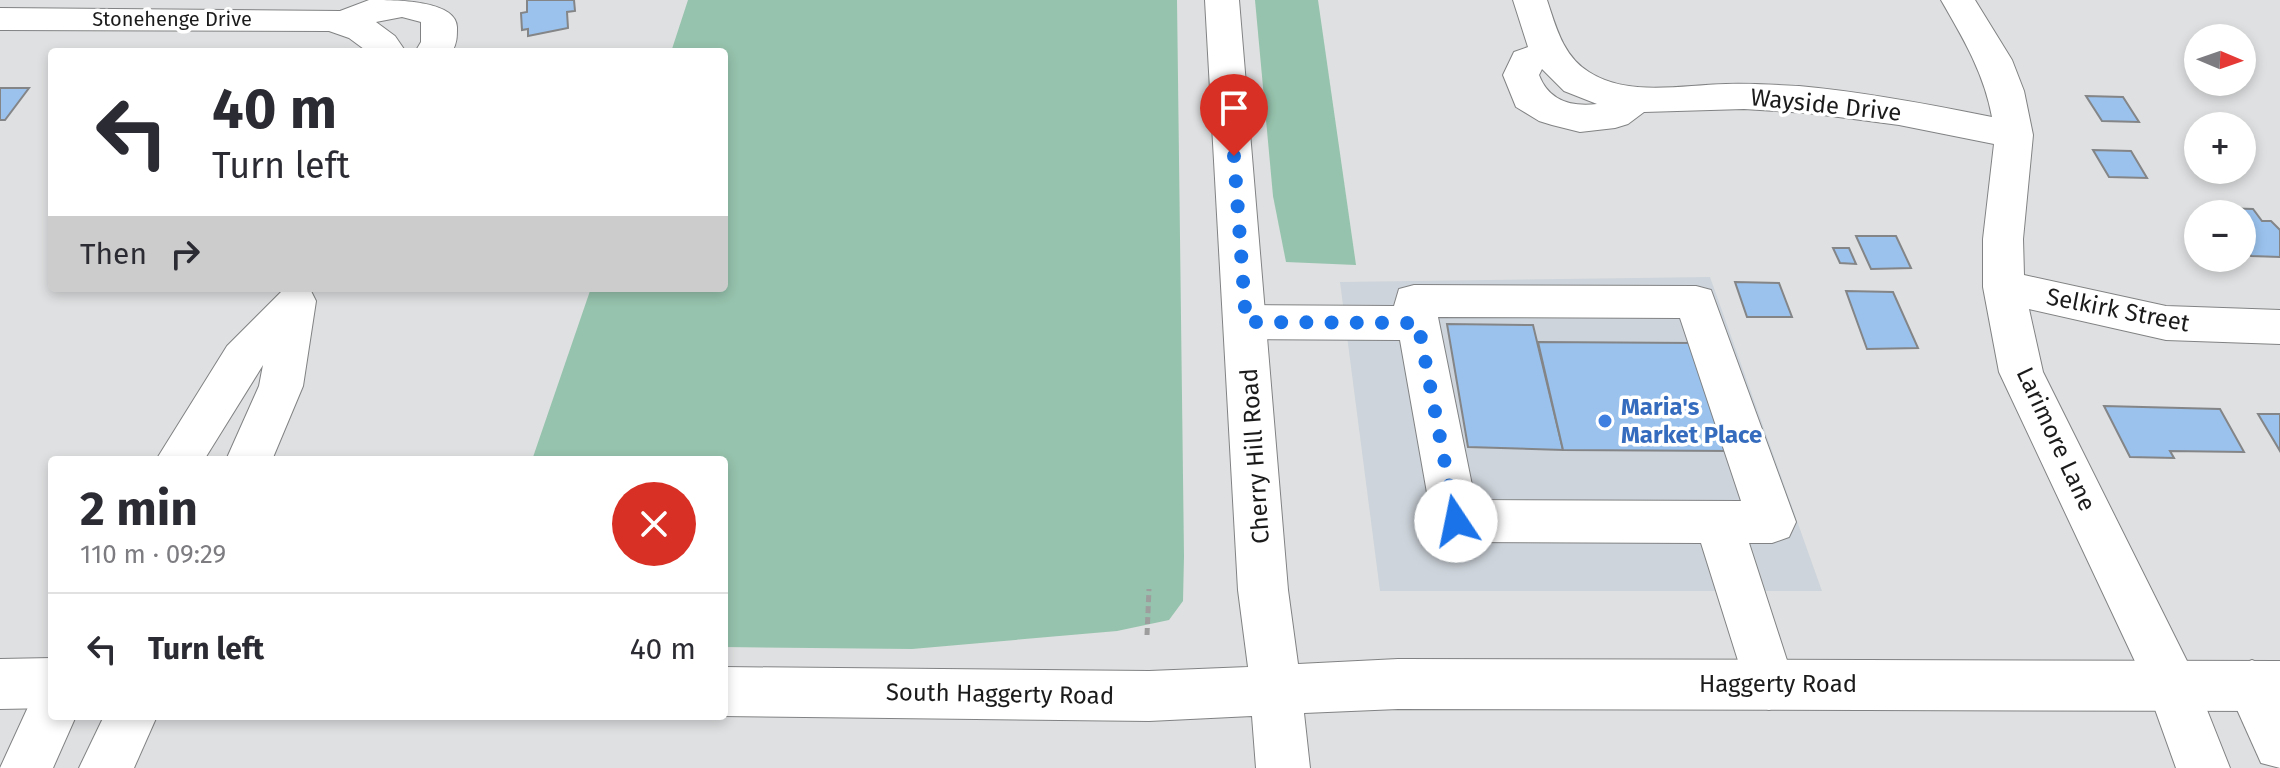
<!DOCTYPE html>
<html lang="en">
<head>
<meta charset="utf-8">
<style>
  body { margin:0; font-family:"Fira Sans",sans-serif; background:#f7f7f7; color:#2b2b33; height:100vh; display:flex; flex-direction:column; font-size:30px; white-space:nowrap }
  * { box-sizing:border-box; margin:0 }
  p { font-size:26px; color:#7c7c81 }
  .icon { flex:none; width:44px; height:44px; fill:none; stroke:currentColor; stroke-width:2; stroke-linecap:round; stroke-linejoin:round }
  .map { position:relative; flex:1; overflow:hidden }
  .side { position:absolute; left:48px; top:456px; width:680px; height:264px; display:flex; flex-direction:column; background:#fff; border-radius:8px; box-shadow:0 4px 12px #0003 }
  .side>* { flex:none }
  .top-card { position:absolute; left:48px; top:48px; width:680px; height:244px; border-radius:8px; box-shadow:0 4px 12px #0003; background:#fff; color:#2b2b33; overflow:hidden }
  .needle { width:52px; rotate:92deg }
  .tools { position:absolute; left:2184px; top:24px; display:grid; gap:16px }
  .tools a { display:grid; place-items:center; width:72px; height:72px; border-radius:50%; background:#fff; box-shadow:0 4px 12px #0003; font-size:40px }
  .pin { position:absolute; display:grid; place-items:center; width:68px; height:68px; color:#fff; margin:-82px -34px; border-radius:50% 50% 50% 0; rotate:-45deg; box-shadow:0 0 8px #0007 }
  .pin .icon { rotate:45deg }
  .me { position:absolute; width:88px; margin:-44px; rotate:349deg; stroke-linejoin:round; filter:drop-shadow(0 0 6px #0008) }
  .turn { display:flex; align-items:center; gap:28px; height:168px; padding:0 32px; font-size:36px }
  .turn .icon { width:104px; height:104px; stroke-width:2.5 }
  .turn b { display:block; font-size:56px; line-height:68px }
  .then { display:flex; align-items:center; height:76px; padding:0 32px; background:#0003; gap:16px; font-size:30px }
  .round { display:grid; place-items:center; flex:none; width:84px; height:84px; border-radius:42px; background:#f7f7f7 }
  .overview { display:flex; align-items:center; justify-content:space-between; height:136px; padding:0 32px }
  h1 { font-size:48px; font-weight:700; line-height:60px }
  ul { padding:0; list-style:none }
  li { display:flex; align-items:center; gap:24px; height:112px; padding:0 32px; border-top:2px solid #e1e1e2 }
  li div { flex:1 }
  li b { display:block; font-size:30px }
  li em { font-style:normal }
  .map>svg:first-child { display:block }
  .built { fill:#cdd4db }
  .green { fill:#96c3ad }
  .building { fill:#9ac2ed; stroke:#848587; stroke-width:2 }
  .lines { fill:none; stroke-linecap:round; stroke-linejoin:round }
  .minor-casing { stroke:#818283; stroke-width:2 }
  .major-casing { stroke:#818283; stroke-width:2 }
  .path { stroke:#9d9d9e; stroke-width:5; stroke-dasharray:7 4; stroke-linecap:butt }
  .minor { fill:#fff; fill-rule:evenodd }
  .major { fill:#fff; fill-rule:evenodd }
  .route { stroke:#1a73e8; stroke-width:14; stroke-dasharray:0 25.2 }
  .shop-dot { fill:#3f7fe0; stroke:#fff; stroke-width:3 }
  .labels { text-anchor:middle; stroke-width:7; stroke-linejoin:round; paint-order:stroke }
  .far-street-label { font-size:20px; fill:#1b1b1c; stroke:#fff }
  .street-label { font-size:24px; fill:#1b1b1c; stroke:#fff }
  .shop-label { font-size:24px; font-weight:bold; fill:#366cbe; stroke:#fff; text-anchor:start }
</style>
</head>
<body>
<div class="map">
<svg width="2280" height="768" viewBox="0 0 2280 768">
  <rect width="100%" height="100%" fill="#dfe0e1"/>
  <!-- built -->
  <path class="built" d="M1710,277l112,314h-442l-40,-309z"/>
  <!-- green -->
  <g class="green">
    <path d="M688,0h489l7,556 -1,45 -14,19 -52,11 -205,18 -188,-2v-187h-192l59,-172h133v-236h-53z"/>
    <path d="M1255,0h63l38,265 -70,-3 -13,-66z"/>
  </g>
  <!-- building -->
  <g class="building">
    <path d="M527,0h47l1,11 -8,1 1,16 -40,8v-7l-6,1 -1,-17 6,-1z"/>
    <path d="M0,88h29l-24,32h-5z"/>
    <path d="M2086,96l37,1 16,25 -37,-1z"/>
    <path d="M2093,150l38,1 16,27 -38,-1z"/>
    <path d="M2220,208l33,1 9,12h9l9,9v27l-29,-1 -9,-14v-28h-19z"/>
    <path d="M1856,236h40l15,32 -40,1z"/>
    <path d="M1833,248h16l7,16 -16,-1z"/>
    <path d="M1735,282l44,1 13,34h-45z"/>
    <path d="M1846,291l47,1 25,56 -51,1z"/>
    <path d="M1447,324l86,1 30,125 -95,-3z"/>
    <path d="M1538,342l156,1 36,108 -167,-1z"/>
    <path d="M2104,406l116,3 24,43 -74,-1 4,7 -44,-1z"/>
    <path d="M2258,414h22v37z"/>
  </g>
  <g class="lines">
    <defs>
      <g id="minor">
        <path d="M369,0c27,0 87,0 88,27 0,10 0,16 -5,25h-37l6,-10v-20l-19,-5 -26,5 19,14 11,16h-38l-19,-14 -20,-7 -329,-1v-22l340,3z"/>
        <path d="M1513,0h34c9,27 16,56 42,72 39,25 93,13 137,12 24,-1 49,1 73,2 65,6 129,18 193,31 -8,-44 -29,-79 -51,-117h34l37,60 12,31 9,44 -10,104 1,36 142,31 114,4v34l-114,-4 -137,-31 14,63 147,295 40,101h-54l-29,-81 -148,-315 -16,-85v-48l11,-95 -95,-19 -91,-12 -64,-4 -100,3 -16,12 -13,4 -35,4 -28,-7 -13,-4 -23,-14 -13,-32 11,-23 14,-5zM1542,69l22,22 33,13c-26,3 -48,-3 -58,-29z"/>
        <path d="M1414,285l282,1 15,4 85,232 -7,15 -17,6h-23l46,142 -8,17 -18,8 -18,-8 -50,-159 -245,-1 -17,-6 -7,-15 -32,-181 -154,-1 -15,-5 -6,-12 6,-12 15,-5 148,1 5,-17zM1438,317l242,1 61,183 -266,-1z"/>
        <path d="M285,288l25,1 6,12 -13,85 -31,74h-46l33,-74 4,-21 -59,95h-48l71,-114z"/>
        <path d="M2252,660l18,8 10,20v80l-19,-5 -35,-78 8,-17z"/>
        <path d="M52,687v29h24l-23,52h-53l34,-74z"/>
        <path d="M104,716h53l-23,52h-55z"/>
      </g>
      <g id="major">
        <path d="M1205,0h34l49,590 10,74 100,-5 882,2v50l-882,-2 -94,4 6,55h-54l-4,-52 -103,5 -427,-5 2,-49 425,4 99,-4 -10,-77z"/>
        <path d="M52,658v50l-52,1v-50z"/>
      </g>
    </defs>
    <!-- minor casing -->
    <use href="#minor" class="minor-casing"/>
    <!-- major casing -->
    <use href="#major" class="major-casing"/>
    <!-- path -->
    <path class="path" d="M1147,635l2,-46"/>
    <!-- minor -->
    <use href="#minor" class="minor"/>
    <!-- major -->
    <use href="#major" class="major"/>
  </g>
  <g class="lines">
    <!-- route -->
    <path class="route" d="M1234,156l12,166 172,1 38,198"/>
  </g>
  <!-- markers -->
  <circle class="shop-dot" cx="1605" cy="421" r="8"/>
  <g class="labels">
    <!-- far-street labels -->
    <g class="far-street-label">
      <text x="172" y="26">Stonehenge Drive</text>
    </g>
    <!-- street labels -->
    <g class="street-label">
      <text transform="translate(1826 105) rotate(6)" y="8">Wayside Drive</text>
      <text transform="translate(2118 310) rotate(11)" y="8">Selkirk Street</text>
      <text transform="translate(2056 439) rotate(65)" y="8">Larimore Lane</text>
      <text transform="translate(1255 456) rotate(-94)" y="8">Cherry Hill Road</text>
      <text x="1778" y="692">Haggerty Road</text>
      <text transform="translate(1000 694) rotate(1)" y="8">South Haggerty Road</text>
    </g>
    <!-- shop labels -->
    <g class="shop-label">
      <text x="1621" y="415">Maria's<tspan x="1621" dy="28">Market Place</tspan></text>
    </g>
  </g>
</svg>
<div class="tools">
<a><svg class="needle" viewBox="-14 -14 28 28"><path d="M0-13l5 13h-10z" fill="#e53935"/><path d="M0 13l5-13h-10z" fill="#7c7c81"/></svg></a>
<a>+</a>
<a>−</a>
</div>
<div class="pin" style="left:1234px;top:156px;background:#d93025"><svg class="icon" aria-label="arrive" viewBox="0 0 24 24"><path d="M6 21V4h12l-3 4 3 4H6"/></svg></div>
<svg class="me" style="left:1456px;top:521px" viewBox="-20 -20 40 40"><circle r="19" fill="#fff"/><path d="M0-13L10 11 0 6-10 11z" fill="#1a73e8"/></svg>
<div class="top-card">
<div class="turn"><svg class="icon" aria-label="left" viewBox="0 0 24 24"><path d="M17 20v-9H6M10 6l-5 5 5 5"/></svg><div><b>40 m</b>Turn left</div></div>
<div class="then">Then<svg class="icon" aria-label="right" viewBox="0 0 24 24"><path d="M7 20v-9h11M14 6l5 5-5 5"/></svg></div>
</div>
<section class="side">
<div class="overview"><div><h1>2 min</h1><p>110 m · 09:29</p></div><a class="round" style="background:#d93025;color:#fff"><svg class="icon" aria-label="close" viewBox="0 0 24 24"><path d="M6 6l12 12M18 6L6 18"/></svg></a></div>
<ul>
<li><svg class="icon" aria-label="left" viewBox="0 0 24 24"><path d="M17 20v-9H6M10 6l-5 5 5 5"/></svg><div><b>Turn left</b></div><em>40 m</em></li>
</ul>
</section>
</div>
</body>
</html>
